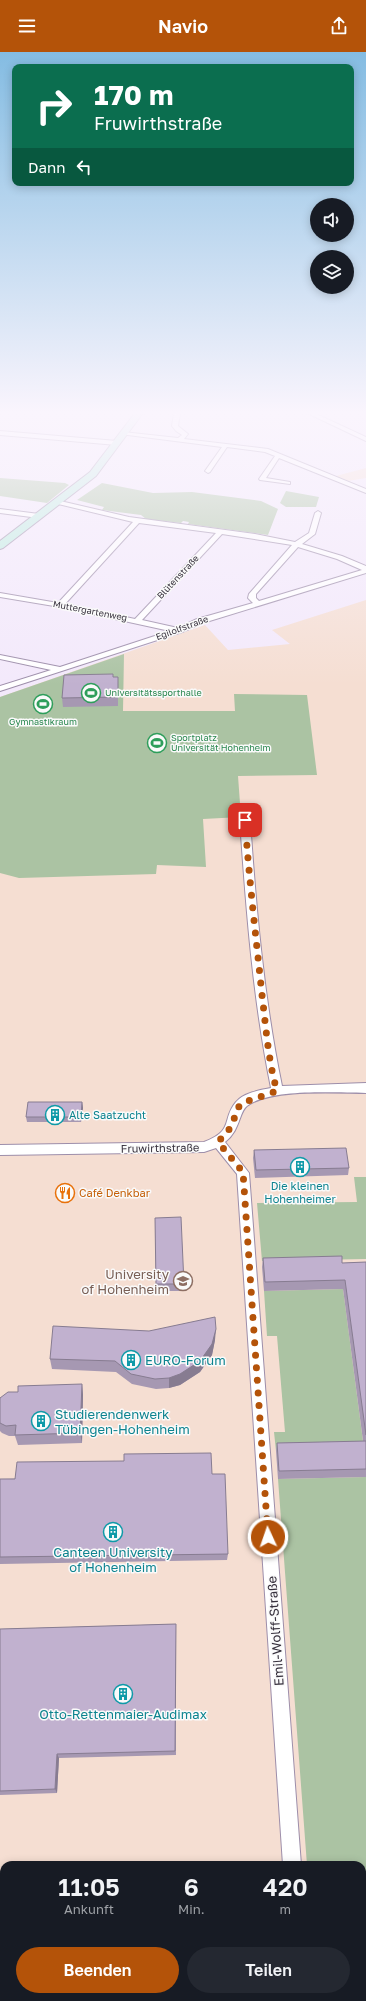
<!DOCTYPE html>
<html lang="de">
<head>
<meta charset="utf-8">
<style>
  body { margin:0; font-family:"Golos Text",sans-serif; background:#242831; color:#f1f3f6; height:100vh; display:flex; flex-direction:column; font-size:15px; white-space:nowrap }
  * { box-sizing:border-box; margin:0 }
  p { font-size:13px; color:#9ea1a6 }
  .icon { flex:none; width:22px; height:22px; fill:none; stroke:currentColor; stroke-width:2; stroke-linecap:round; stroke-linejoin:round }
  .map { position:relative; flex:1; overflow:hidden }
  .drawer { position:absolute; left:0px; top:1809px; width:366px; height:140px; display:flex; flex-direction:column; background:#171b24; border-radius:12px 12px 0 0; box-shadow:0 2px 10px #0003 }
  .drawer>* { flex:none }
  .top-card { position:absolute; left:12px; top:12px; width:342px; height:122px; border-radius:8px; box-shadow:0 2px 10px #0003; background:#0b6e4f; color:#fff; overflow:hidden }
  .tools { position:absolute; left:310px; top:146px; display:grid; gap:8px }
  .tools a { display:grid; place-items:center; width:44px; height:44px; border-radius:50%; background:#171b24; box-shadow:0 2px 10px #0003; font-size:20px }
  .pin { position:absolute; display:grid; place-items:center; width:34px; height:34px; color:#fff; margin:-17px; border-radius:8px; box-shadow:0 2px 6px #0006 }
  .me { position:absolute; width:44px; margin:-22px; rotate:357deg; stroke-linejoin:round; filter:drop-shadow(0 0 3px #0008) }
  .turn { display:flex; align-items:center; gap:14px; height:84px; padding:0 16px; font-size:18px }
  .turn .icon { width:52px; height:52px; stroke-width:2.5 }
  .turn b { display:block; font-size:28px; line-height:34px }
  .then { display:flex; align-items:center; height:38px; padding:0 16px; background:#0003; gap:8px; font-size:15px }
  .eta { display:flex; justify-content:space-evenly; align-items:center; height:68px; text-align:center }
  .eta b { font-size:24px; font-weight:600; line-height:28px }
  .button { display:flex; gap:8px; margin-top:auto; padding:8px 16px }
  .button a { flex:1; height:46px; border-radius:24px; background:#b45309; color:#fff; font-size:16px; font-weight:600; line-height:46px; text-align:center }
  .button a+a { background:#242831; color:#f1f3f6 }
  header { display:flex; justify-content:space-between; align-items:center; height:52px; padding:0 16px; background:#b45309; color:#fff; font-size:18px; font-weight:600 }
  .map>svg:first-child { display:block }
  .education { fill:#f5ded2; fill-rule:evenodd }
  .green { fill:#abc3a3 }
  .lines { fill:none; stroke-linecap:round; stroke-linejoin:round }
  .street-casing { stroke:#9d8eaa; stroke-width:2 }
  .secondary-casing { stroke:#9d8eaa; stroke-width:2 }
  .street { fill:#fff; fill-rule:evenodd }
  .secondary { fill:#bdece0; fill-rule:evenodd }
  .wall { fill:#a698b2 }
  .shaded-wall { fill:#877c91 }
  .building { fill:#c1b1cf; stroke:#877c91 }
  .route { stroke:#b45309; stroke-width:7; stroke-dasharray:0 12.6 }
  .labels { text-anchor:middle; stroke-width:3; stroke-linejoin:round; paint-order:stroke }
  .far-street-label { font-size:9px; fill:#37313d; stroke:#fafafa }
  .far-leisure-label { font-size:9px; fill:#27864d; stroke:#fafafa; text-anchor:start }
  .culture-label { font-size:11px; fill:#0d838f; stroke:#fafafa; text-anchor:start }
  .street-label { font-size:11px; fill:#37313d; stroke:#fafafa }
  .food-label { font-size:11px; fill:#c56008; stroke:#fafafa; text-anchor:start }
  .near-education-label { font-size:13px; fill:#785e54; stroke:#fafafa; text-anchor:end }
  .near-culture-label { font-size:13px; fill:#0d838f; stroke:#fafafa; text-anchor:start }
  .near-street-label { font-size:13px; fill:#37313d; stroke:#fafafa }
</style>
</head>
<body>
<header><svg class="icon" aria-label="menu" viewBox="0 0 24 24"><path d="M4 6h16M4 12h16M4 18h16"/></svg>Navio<svg class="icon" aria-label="share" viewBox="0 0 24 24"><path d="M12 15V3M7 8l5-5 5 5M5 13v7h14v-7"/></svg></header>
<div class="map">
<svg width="366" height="1949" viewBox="0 0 366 1949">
  <rect width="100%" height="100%" fill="#f3e9fb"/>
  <!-- education -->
  <g class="education">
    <path d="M366,416v10l-18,3 -12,-5z"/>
    <path d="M366,548v1401h-366v-1304l205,-72 23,25 62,-6 -18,-14zM4,1813h358v132h-358z"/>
  </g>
  <!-- green -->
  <g class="green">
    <path d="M0,426l65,5 4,2 -22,18 -47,-7z"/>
    <path d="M102,431l51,10 39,-1 69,9 17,8 -10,26 -80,-11 1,-2 -6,-1 -2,2 -35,-4 -5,-4 -39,-5 2,-3 -27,-7z"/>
    <path d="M286,439l33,6 -3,10h-30l-6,-4z"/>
    <path d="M124,602l-1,57h112l-1,-17 73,1 10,80 -79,1 3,41 -38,2 3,48 -49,-2 -1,9 -137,4 -19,-5v-176z"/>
    <path d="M354,1125h12v82l-104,2 -5,-58 100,-1z"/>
    <path d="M343,1237l21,160 -88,2 -2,-19h11l-8,-96h-10l-3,-45z"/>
    <path d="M366,1425v445l-4,-3v-54h-55l-29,-386z"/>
  </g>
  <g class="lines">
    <defs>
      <g id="street">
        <path d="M174,361h6l-2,13 10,8 -4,5 84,10 98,40v4l-87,-35 -13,20 24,4v2l-30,-4 -1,-1 16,-23 -10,-4 -38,-5 -17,25 -2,1 -3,-2 17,-24 -102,-13 3,-2 55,6 4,-3 -6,-4 -4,-5z"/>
        <path d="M307,361h7l52,24v4z"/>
        <path d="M0,379l117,10 3,2 -3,2 -117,-10z"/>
        <path d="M56,448l73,17 126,17 40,8 14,-9 6,-20 3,-2 3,2 -6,21 -13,10 40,12 24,10v7l-163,50 -21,9 -182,59v-5l51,-16 -51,-11v-4l60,12 110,-36 -110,-24 -60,-10v-4l58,10 75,-81 -79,-19 -1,-1zM139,471l77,10 -81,86 -70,-15zM222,482l70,11 -43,49 -1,4 5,5 -56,16 -19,9 -36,-8zM298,495l39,12 25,11 -103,31 -3,-3v-4z"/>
        <path d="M0,457l39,5 3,2 -3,2 -39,-5z"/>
        <path d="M245,765l5,3c6,89 14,179 32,266l84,-3v10c-30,0 -95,-5 -119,13 -8,6 -7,25 -22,36l24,31 52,692h-18l-46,-691 -21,-26 -12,4 -204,3v-10l204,-3c31,-12 17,-22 32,-40 7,-9 24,-12 35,-14 -18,-88 -25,-179 -31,-268z"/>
        <path d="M286,1945h20l1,4h-20z"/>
      </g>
      <path id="secondary" d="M135,361h8l-47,63 -93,72 -3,1v-8l90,-69z"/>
    </defs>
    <!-- street casing -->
    <use href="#street" class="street-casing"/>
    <!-- secondary casing -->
    <use href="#secondary" class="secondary-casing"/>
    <!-- street -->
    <use href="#street" class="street"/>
    <!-- secondary -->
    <use href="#secondary" class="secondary"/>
  </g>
  <!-- wall -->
  <g class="wall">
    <path d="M113,625h5v29l-55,1 -1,-9z"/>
    <path d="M82,1050l1,6 -2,14h-54l-1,-5z"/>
    <path d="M254,1098l95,18 -1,7 -93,3 -2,-20z"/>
    <path d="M155,1166l29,66v7h-28z"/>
    <path d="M263,1206l79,5 24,-1v215l-88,2 -2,-28 1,-8 86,-2 -20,-152 -79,2 -2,-24z"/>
    <path d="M215,1288l-3,15 -12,17 -20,13 -11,3 -13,1 -24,-5 -16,-12 -64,-3 -2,-10z"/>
    <path d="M82,1332l1,11 -1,48 -64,2 -3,-9h-6l-7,-3 -2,-2v-33l18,-6z"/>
    <path d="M212,1422l16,80 -1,6 -227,4v-85z"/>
    <path d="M176,1572v131l-117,3 -2,35 -57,2v-166z"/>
  </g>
  <!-- shaded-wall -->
  <g class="shaded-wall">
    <path d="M82,1050l1,6 -2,14v-5z"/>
    <path d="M216,1277l-1,11 -3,15 -12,17 -20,13 -11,3v-10z"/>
    <path d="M82,1332l1,11 -1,48 -2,-10z"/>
    <path d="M57,1702l2,4 -2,35 -2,-4z"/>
  </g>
  <!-- building -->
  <g class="building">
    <path d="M113,622v3h5v20l-56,1 2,-23z"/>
    <path d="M28,1050h54l-1,15h-55z"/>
    <path d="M346,1096l3,20 -93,2 -2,-20z"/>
    <path d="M181,1165l3,67h-28l-1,-66z"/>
    <path d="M342,1204v7l24,-1v173l-21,-155 -80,2 -2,-24z"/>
    <path d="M215,1265l1,12 -4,15 -12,17 -20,13 -11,4 -14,1 -24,-5 -16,-13 -65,-2 3,-33 96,5z"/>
    <path d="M82,1332l-2,49 -65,2 1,-10 -10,1 -6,-3v-25l8,-6h10v-6z"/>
    <path d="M366,1389v28l-87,2 -2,-28z"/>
    <path d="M211,1401l1,21h13l3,80 -228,3v-78h15l2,-17 107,-1v-7z"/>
    <path d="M176,1572l-1,127 -118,3 -2,35 -55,2v-162z"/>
  </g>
  <!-- sky -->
  <linearGradient id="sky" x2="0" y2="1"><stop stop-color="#84bce2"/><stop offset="0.57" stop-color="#faf5fd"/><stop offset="1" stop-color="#faf5fd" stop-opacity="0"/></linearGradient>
  <rect width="366" height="633" fill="url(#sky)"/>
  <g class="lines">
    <!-- route -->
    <path class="route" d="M245,768c4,59 11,117 17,175 4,32 6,65 15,96l-35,12 -5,6 -5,17 -14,16 25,30 25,365"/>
  </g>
  <!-- icons -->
  <defs>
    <symbol id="stadium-ring" viewBox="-11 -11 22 22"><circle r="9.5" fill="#fafafa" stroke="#2e9e5b" stroke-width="1.5"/><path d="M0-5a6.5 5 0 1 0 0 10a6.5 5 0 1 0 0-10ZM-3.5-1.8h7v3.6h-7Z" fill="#2e9e5b"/></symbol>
    <symbol id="building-ring" viewBox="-11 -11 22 22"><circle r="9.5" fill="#fafafa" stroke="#0f9aa8" stroke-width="1.5"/><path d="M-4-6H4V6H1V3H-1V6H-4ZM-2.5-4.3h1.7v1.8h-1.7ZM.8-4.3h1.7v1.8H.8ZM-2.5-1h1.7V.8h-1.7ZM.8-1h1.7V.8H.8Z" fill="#0f9aa8"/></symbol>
    <symbol id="restaurant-ring" viewBox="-11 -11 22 22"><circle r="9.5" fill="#fafafa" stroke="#e8710a" stroke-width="1.5"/><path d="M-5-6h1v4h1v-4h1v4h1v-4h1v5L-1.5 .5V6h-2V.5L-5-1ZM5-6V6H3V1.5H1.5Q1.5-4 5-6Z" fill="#e8710a"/></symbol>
    <symbol id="university-ring" viewBox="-11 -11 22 22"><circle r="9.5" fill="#fafafa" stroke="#8d6e63" stroke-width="1.5"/><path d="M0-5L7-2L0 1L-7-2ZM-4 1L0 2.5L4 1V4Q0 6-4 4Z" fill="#8d6e63"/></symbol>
  </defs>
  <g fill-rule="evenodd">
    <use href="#stadium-ring" x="80" y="630" width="22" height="22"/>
    <use href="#stadium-ring" x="32" y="641" width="22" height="22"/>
    <use href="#stadium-ring" x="146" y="680" width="22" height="22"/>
    <use href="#building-ring" x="44" y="1052" width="22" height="22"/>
    <use href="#building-ring" x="289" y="1104" width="22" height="22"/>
    <use href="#restaurant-ring" x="54" y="1130" width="22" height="22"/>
    <use href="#university-ring" x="172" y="1218" width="22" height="22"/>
    <use href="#building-ring" x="120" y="1297" width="22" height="22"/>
    <use href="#building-ring" x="30" y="1358" width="22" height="22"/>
    <use href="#building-ring" x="102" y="1469" width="22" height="22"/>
    <use href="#building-ring" x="112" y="1631" width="22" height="22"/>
  </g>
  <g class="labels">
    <!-- far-street labels -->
    <g class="far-street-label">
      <text transform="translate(178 525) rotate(-47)" y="3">Blütenstraße</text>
      <text transform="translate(90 559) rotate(11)" y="3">Muttergartenweg</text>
      <text transform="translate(182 576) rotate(-20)" y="3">Egilolfstraße</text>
    </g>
    <!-- far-leisure labels -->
    <g class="far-leisure-label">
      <text x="105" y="644">Universitätssporthalle</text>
      <text x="43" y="673" text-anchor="middle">Gymnastikraum</text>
      <text x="171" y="689">Sportplatz<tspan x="171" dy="10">Universität Hohenheim</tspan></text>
    </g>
    <!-- culture labels -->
    <g class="culture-label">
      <text x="69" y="1067">Alte Saatzucht</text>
      <text x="300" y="1138" text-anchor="middle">Die kleinen<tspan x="300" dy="13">Hohenheimer</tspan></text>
    </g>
    <!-- street labels -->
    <g class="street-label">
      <text transform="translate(160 1096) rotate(-1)" y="4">Fruwirthstraße</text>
    </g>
    <!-- food labels -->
    <g class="food-label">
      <text x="79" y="1145">Café Denkbar</text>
    </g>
    <!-- near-education labels -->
    <g class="near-education-label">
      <text x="169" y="1227">University<tspan x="169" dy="15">of Hohenheim</tspan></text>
    </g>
    <!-- near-culture labels -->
    <g class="near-culture-label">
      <text x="145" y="1313">EURO-Forum</text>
      <text x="55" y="1367">Studierendenwerk<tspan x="55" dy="15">Tübingen-Hohenheim</tspan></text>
      <text x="113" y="1505" text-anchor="middle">Canteen University<tspan x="113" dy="15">of Hohenheim</tspan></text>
      <text x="123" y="1667" text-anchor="middle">Otto-Rettenmaier-Audimax</text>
    </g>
    <!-- near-street labels -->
    <g class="near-street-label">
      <text transform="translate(275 1579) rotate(-94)" y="5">Emil-Wolff-Straße</text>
    </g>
  </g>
</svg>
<div class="tools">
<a><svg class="icon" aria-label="sound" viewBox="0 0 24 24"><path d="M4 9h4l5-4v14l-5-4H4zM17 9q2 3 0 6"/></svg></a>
<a><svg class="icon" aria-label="layers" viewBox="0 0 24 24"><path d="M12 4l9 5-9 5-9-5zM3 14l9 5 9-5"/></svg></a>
</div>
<div class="pin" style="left:245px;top:768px;background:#d93025"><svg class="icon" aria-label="arrive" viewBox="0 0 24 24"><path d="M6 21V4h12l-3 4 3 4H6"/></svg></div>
<svg class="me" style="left:268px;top:1485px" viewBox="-20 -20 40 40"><circle r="17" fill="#b45309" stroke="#fff" stroke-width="3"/><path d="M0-11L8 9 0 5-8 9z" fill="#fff"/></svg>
<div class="top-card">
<div class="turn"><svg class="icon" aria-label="right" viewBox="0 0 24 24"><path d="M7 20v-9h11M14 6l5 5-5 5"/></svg><div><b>170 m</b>Fruwirthstraße</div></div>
<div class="then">Dann<svg class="icon" aria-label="left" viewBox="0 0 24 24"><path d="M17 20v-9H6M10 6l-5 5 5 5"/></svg></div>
</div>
<section class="drawer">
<div class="eta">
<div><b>11:05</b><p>Ankunft</p></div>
<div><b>6</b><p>Min.</p></div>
<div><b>420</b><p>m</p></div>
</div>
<div class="button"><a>Beenden</a><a>Teilen</a></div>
</section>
</div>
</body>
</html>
